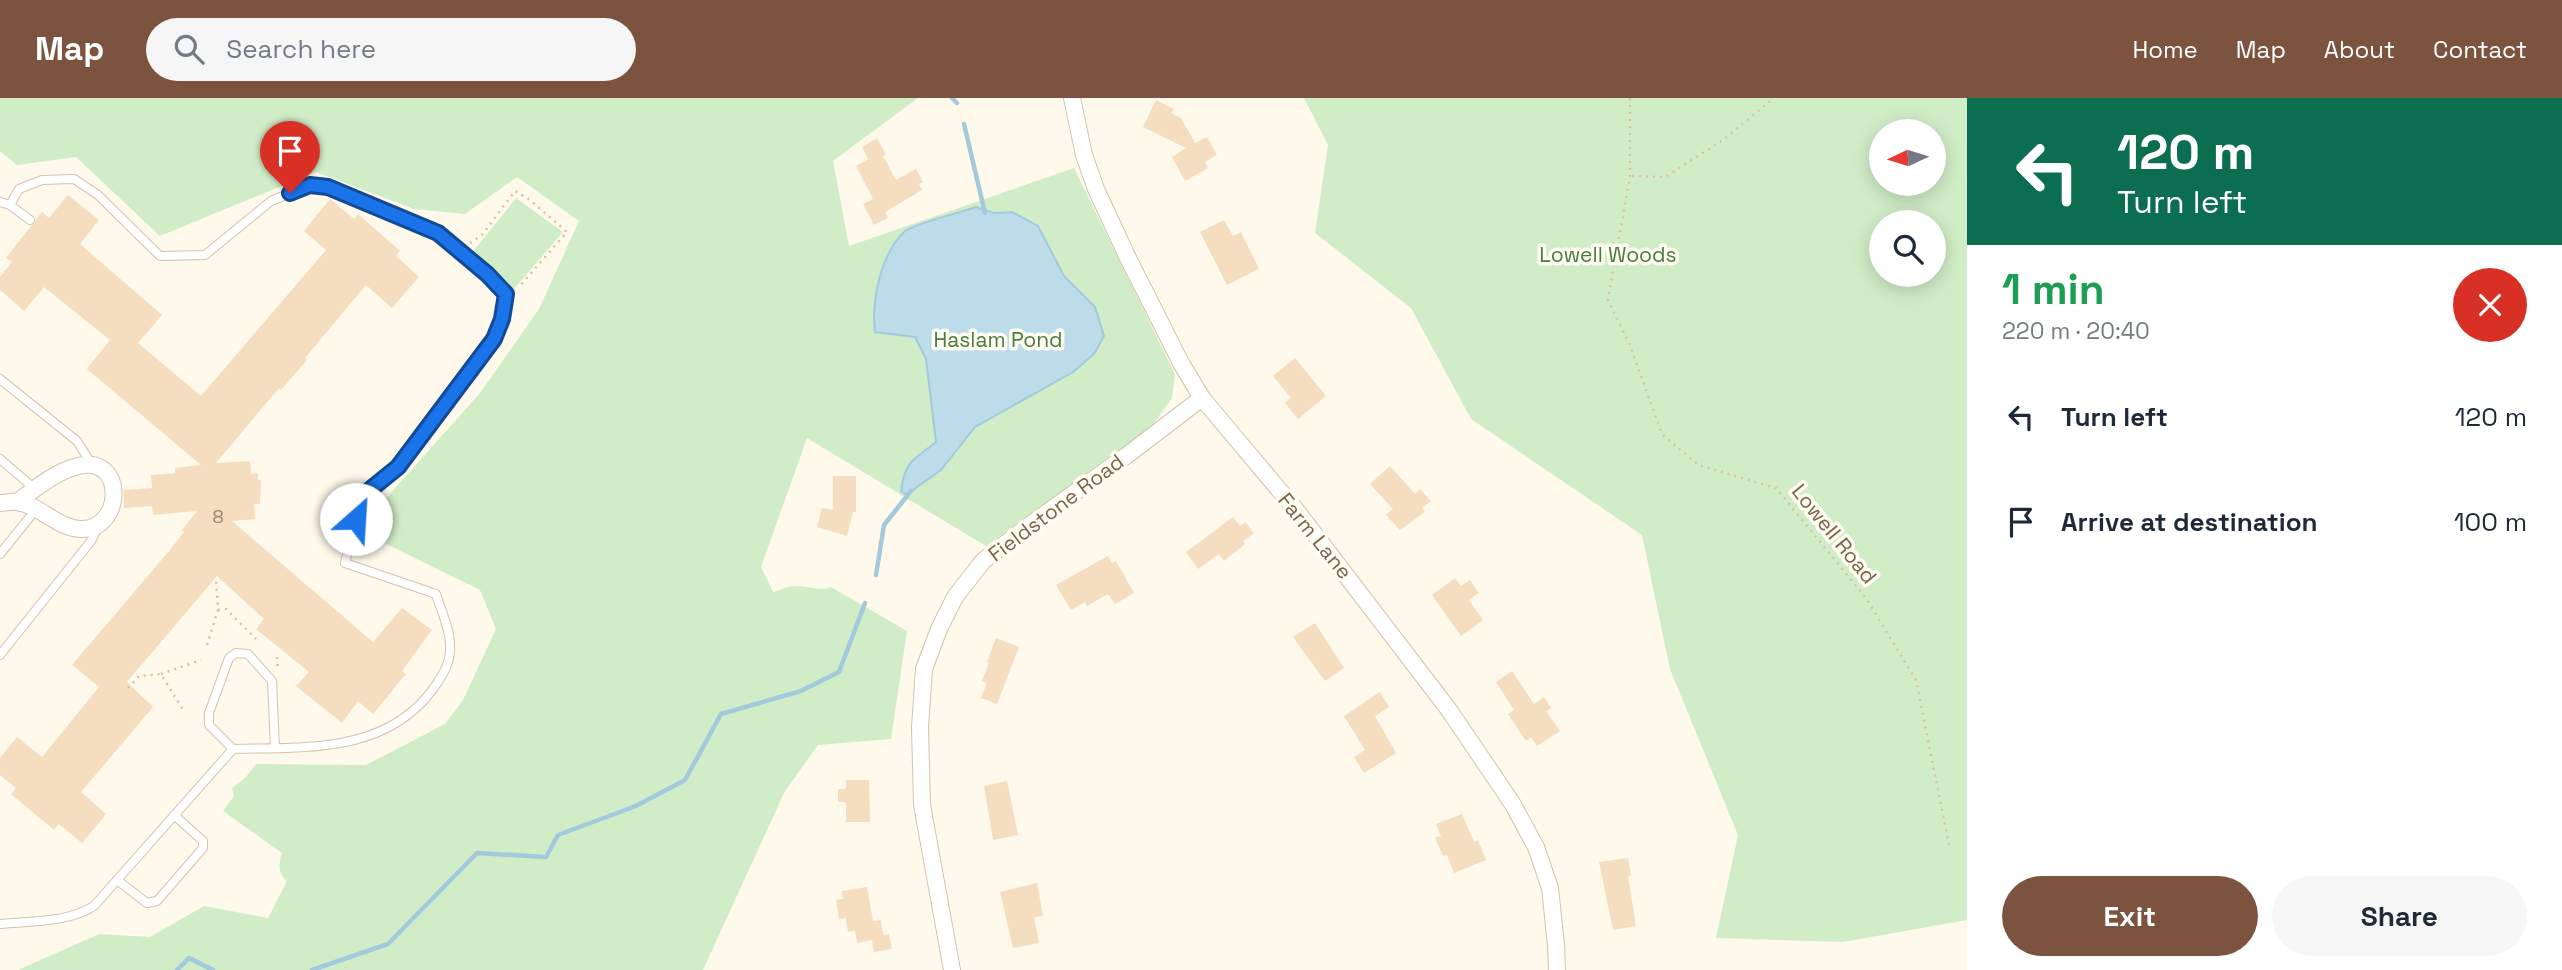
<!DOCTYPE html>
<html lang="en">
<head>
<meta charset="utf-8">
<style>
  body { margin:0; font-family:"Space Grotesk",sans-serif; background:#f6f6f7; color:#1f2937; height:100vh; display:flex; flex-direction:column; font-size:26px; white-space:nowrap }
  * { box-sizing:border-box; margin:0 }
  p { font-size:23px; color:#747a83 }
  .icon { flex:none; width:38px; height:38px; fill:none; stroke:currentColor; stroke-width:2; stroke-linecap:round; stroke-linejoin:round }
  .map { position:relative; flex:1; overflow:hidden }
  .panel { display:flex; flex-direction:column; background:#fff; width:595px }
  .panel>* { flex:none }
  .top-card { background:#0b6e4f; color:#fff; overflow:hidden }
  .needle { width:46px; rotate:266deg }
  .tools { position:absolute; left:1869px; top:21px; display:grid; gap:14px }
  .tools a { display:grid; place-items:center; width:77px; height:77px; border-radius:50%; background:#fff; box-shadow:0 4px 18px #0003; font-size:35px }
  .pin { position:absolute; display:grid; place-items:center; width:60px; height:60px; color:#fff; margin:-72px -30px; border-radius:50% 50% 50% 0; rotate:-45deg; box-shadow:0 0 7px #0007 }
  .pin .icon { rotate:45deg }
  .me { position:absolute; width:77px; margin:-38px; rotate:26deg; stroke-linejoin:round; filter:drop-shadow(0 0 5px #0008) }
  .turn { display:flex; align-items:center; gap:24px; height:147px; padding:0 35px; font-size:32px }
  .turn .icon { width:91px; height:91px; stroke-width:2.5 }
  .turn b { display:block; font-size:49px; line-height:60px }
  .round { display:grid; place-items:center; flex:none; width:74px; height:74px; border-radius:37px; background:#f6f6f7 }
  .overview { display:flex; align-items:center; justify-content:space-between; height:119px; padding:0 35px }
  h1 { font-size:42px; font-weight:700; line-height:52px; color:#1e9e55 }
  .action { display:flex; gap:14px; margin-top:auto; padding:14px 35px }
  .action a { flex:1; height:80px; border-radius:42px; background:#7c533f; color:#fff; font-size:28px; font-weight:700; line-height:80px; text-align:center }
  .action a+a { background:#f6f6f7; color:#1f2937 }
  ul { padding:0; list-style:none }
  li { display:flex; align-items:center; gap:21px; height:105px; padding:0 35px }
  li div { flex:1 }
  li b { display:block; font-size:26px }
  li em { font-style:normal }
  header { display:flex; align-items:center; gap:42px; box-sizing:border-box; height:98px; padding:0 35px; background:#7c533f; color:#fff }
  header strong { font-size:33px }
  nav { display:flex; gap:38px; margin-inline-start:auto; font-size:24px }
  .search { width:490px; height:63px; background:#f6f6f7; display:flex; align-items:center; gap:18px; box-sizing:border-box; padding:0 24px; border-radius:38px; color:#747a83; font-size:26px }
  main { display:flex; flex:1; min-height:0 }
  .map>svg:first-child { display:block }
  .green { fill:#d1edc7; fill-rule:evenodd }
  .water { fill:#bcdcea; stroke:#a2cadc; stroke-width:2 }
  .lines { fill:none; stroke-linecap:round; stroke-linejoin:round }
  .stream { stroke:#a2cadc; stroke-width:4.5 }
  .building { fill:#f5ddc0 }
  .lane-casing { stroke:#d2c3ae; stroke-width:10 }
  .street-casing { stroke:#d2c3ae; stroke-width:18 }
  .path { stroke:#dbc1a2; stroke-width:2.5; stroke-dasharray:2 5; stroke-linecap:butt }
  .lane { stroke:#fff; stroke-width:8 }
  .street { stroke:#fff; stroke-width:16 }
  .route-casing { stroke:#114b97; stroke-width:18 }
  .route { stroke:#1a73e8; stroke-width:12 }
  .labels { text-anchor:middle; stroke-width:7; stroke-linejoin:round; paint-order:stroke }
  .number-label { font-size:18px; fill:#9a8268 }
  .park-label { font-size:21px; fill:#477b3f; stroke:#fffcf2 }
  .street-label { font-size:21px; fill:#7b634b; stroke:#fffcf2 }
</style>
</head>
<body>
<header>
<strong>Map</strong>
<div class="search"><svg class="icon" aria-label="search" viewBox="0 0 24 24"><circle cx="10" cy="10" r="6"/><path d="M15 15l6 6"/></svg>Search here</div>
<nav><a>Home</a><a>Map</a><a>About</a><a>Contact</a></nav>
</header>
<main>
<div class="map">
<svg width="1967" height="872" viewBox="0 0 1967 872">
  <rect width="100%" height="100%" fill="#fef9ea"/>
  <!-- green -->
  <g class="green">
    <path d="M0,0h918l-85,63 16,85 225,-78 101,206 -3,24 -21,29 -165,119 -179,-108 -46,129 12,25c7,-2 15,-6 23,-6 12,-1 24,6 35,1l76,44 -16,108 -73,6 -33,46 -82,179h-685l81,-36 51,3 54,-31 64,12 19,-37c-10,-8 -8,-18 -5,-28l-59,-42 11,-15 -2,-8 14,-11 10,-13 110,1 79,-41 18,-24 33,-71 -16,-39 -110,-54 10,-31 100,-112 59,-84 40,-88 -62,-44 -52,37 -51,-5 -98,-37 -156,64 -84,-79 -59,8 -17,-14z"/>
    <path d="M1304,0h663v822l-124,22 -127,-4 22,-103 -68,-166 -28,-134 -171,-116 -60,-111 -96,-75 13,-88zM1881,33h53v53h-53zM1881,124h53v53h-53z"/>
    <path d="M516,100l47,34 -50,58 -42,-36z"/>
  </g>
  <!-- water -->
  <path class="water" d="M976,109l18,6 18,-1 26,14 26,50 31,31 9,29 -10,18 -21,18 -98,55 -34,43 -35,25 -5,-4c4,-31 13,-31 35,-49l-10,-83 -11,-22 -40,-5c-4,-31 6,-79 30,-101 8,-7 57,-19 71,-24z"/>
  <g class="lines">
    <!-- stream -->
    <g class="stream">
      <path d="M952,0l5,5"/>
      <path d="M964,26l21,89"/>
      <path d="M876,477l8,-50 27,-34"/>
      <path d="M177,872l12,-12 24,12"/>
      <path d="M312,872l76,-26 89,-91 69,4 12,-22 78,-29 49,-26 36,-66 80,-23 38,-19 26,-69"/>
    </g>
  </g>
  <!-- building -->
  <g class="building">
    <path d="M1156,2l18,9 -3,4 10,5 14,25 12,-6 10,18 -12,7 3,6 -23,13 -13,-24 14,-9 -43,-21z"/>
    <path d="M877,40l9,17 -3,1 13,24 20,-11 7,13 -4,2 3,6 -37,22 3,6 -14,7 -11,-21 10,-5 -17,-33 12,-7 -6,-12z"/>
    <path d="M68,97l31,25 -19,24 82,71 -24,28 63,53 125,-146 -22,-19 26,-32 24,20 4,-5 42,37 -4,5 23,21 -27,31 -26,-23 -61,73 2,2 -26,30 -2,-2 -63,75 34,-2 1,13 7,-1v7h3l-1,24h-6l1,15 -23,2 141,121 29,-34 30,22 -30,41 4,3 -33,40 -15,-13 -16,22 -46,-37 13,-14 -53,-43 8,-10 -47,-43 -90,106 26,25 -72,85 25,22 -24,29 -23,-19 -5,6 -43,-36 5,-6 -16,-13v-17l17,-21 25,20 57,-70 -27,-22 97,-114 15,-19 -2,-2 15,-19 -44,4 -1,-9 -28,2v-18l28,-2 -1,-13 24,-2v-5l26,-3 -114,-96 23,-29 -66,-53 -20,24 -24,-21v-13l12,-15 -6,-4 36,-46 7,6z"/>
    <path d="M1224,122l9,16 8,-4 18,37 -32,16 -27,-53z"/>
    <path d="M1295,260l31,38 -28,23 -13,-16 6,-5 -18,-22z"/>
    <path d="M1390,368l25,28 5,-5 11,12 -9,7 3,4 -25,18 -14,-15 7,-6 -23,-25z"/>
    <path d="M833,378h23v36h-3l-6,24 -30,-9 5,-19 11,2z"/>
    <path d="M1233,419l7,9 5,-4 9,11 -11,8 2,3 -21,17 -5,-7 -21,15 -12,-17z"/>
    <path d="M1108,458l4,7 4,-2 18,32 -19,11 -7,-10 -21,12 -2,-4 -14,8 -15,-25z"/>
    <path d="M1455,480l6,8 9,-6 9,13 -10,7 14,20 -22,16 -29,-41z"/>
    <path d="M1315,525l29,45 -19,13 -32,-44z"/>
    <path d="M996,540l23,9 -22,57 -16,-6 6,-15 -5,-2 7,-18 -2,-1z"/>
    <path d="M1512,573l22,33 10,-7 7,11 -5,3 14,20 -23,15 -6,-9 -5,4 -18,-27 6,-4 -18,-28z"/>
    <path d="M1380,594l9,15 -14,9 21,37 -32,20 -10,-16 11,-7 -21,-34z"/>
    <path d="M846,682h23l1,42h-24v-20h-8v-13h8z"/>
    <path d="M1007,683l11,54 -25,5 -9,-54z"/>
    <path d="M1462,716l12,28 4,-2 8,20 -32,13 -7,-18 -4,1 -8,-18 6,-2 -5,-12z"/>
    <path d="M1628,760l3,18h-3l8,50 -23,4 -14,-68z"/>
    <path d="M1037,785l6,33 -9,1 5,26 -26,5 -13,-56z"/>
    <path d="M867,789l6,34 8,-1 2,15 6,-1 3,15 -18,3 -2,-12 -15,3 -2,-12 -7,1 -2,-14 -7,1 -3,-19 7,-1 -1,-8z"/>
  </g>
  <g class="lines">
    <defs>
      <g id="lane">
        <path d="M0,104l10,3 20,15"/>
        <path d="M0,281l77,62 15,24"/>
        <path d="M0,361l35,30"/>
        <path d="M0,456l37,-46"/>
        <path d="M0,557l91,-114 7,-14"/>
        <path d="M233,651l-24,-24v-12l20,-55 7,-5 12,1 24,27 3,67"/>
        <path d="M117,782l30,23 10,-2 46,-53v-7l-29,-26"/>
        <path d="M0,826c30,-3 67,-1 94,-18l139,-157c71,-2 153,5 200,-60 10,-14 18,-26 17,-44 0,-17 -9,-34 -14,-51l-91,-31 16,-66 37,-30 96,-128 8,-20 4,-25 -19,-20 -49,-41 -109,-46 -19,-2 -39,16 -66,54 -45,1 -62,-61 -24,-16 -32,1 -23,9 -9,16"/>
      </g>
      <g id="street">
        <path d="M1072,0l12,57 12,34 31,67 54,107 21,35 94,112 153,200 63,93 24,44 14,41 6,57 1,25"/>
        <path d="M0,405c5,0 11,-2 16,-1 23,2 42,27 65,27 43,1 45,-75 -3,-63 -23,6 -42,22 -61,36"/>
        <path d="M952,872l-30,-165 -2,-78 4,-58 15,-40 16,-32 28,-36 41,-32 102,-73 76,-58"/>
      </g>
    </defs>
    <!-- lane casing -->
    <use href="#lane" class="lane-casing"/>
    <!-- street casing -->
    <use href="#street" class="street-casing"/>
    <!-- path -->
    <g class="path">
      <path d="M1630,0v78l-22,124 21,43 33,91 36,31 78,23 90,110 50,82 34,170"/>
      <path d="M1632,78l33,1 58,-37 51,-42"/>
      <path d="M470,145l12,-8 33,-44 15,9 37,32 -49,56"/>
      <path d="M218,512l8,-1 30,30"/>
      <path d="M207,547l11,-35 -2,-30"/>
      <path d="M277,559l1,13"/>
      <path d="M161,576l40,-14"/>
      <path d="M128,590l11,-12 22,-2 22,36"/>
    </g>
    <!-- lane -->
    <use href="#lane" class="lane"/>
    <!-- street -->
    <use href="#street" class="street"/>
  </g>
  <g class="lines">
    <defs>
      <path id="route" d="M290,95l20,-8 18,2 110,46 49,41 19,20 -4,25 -8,20 -96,128 -37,30 -5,22"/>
    </defs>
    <!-- route casing -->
    <use href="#route" class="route-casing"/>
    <!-- route -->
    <use href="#route" class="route"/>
  </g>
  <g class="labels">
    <!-- number labels -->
    <g class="number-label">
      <text x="218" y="425">8</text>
    </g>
    <!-- park labels -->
    <g class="park-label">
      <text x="1608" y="164">Lowell Woods</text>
      <text x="998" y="249">Haslam Pond</text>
    </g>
    <!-- street labels -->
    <g class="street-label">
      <text transform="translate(1056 410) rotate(-37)" y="7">Fieldstone Road</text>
      <text transform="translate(1834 436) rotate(51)" y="7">Lowell Road</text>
      <text transform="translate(1315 438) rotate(51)" y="7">Farm Lane</text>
    </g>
  </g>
</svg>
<div class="tools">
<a><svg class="needle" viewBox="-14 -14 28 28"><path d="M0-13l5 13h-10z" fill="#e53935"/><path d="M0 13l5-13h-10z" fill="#747a83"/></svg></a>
<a><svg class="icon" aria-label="search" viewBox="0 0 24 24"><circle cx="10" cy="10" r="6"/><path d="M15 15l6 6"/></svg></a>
</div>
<div class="pin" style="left:290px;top:95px;background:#d93025"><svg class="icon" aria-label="arrive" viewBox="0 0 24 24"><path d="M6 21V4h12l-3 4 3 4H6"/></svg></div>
<svg class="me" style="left:356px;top:421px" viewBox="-20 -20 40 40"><circle r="19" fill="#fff"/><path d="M0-13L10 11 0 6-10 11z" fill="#1a73e8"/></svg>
</div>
<section class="panel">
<div class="top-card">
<div class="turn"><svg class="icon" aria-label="left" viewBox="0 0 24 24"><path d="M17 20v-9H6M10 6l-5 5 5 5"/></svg><div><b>120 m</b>Turn left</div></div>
</div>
<div class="overview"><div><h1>1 min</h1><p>220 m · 20:40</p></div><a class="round" style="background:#d93025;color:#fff"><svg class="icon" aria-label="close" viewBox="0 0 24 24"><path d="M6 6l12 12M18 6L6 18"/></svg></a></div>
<ul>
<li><svg class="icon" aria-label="left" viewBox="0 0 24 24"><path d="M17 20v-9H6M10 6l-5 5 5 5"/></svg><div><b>Turn left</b></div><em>120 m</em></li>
<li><svg class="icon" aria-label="arrive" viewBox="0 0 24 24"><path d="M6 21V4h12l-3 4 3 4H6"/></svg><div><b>Arrive at destination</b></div><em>100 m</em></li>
</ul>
<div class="action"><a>Exit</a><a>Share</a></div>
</section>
</main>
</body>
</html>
